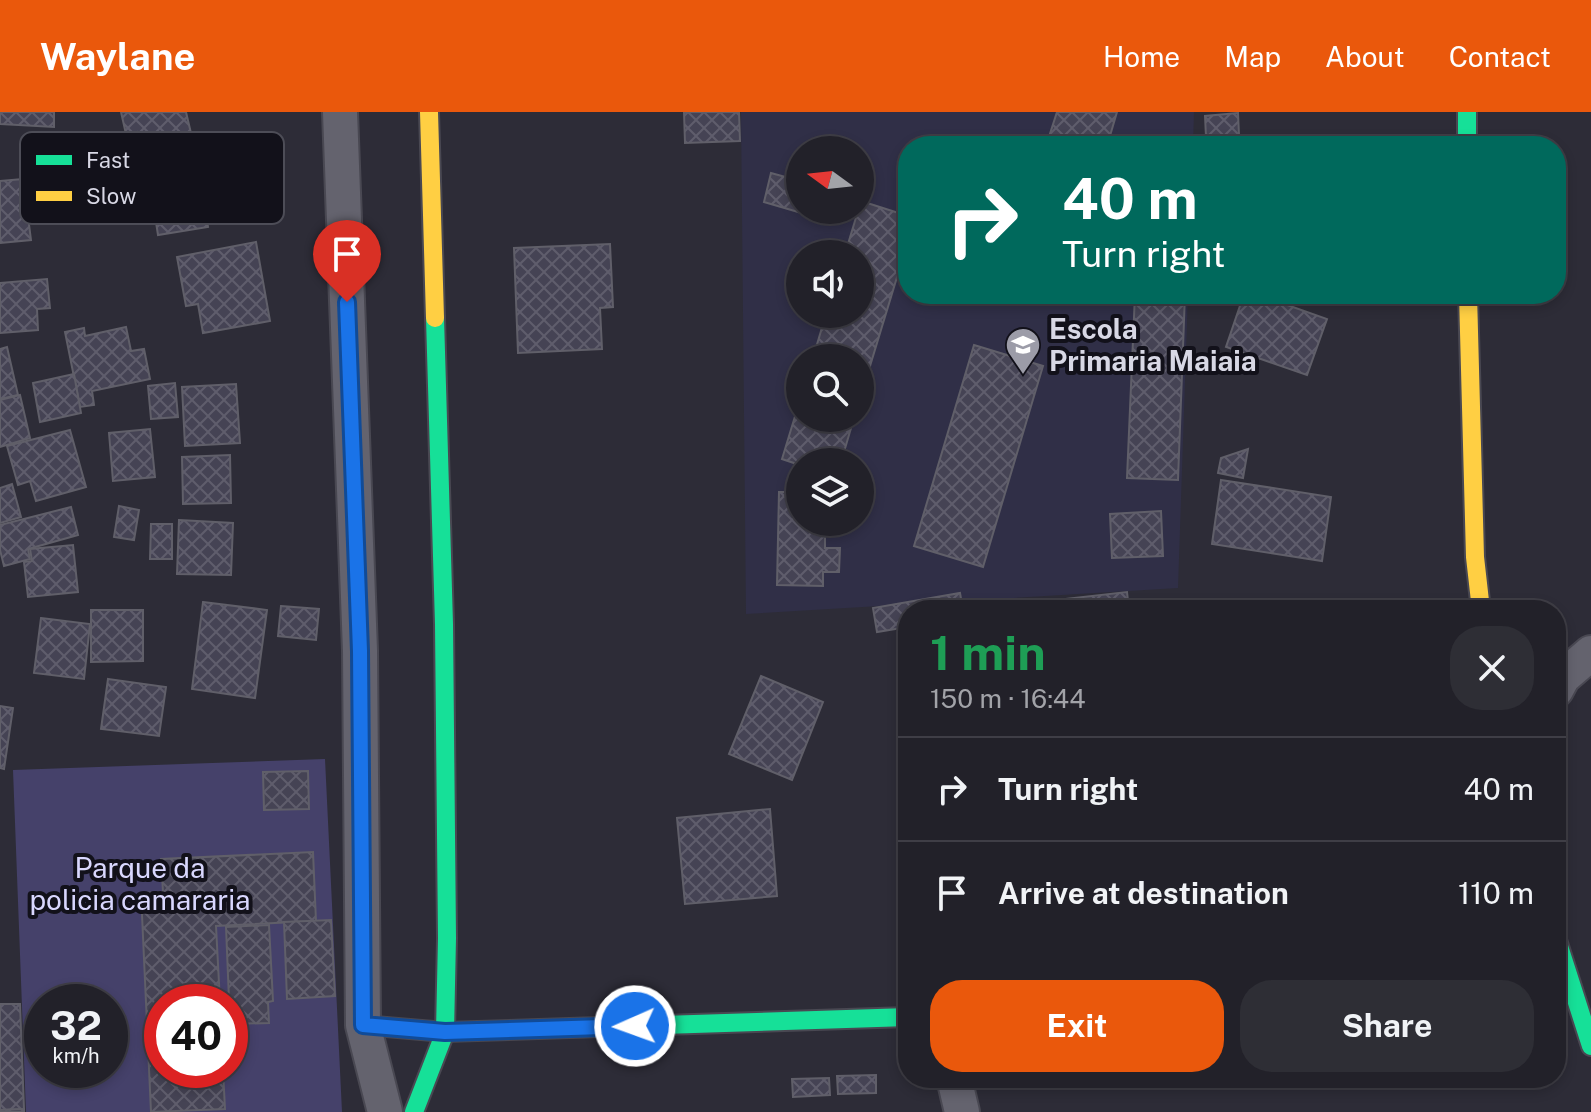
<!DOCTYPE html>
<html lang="en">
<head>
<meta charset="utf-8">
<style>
  body { margin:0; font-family:"Public Sans",sans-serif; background:#2e2e35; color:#f1f3f6; height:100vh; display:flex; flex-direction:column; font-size:30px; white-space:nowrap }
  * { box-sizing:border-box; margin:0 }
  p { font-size:26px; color:#a2a3a8 }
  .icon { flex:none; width:44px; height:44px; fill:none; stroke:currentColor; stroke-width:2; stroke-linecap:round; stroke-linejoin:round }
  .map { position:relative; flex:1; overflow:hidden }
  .details { position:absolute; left:898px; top:488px; width:668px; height:488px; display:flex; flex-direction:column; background:#222129; border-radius:32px; box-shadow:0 4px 12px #0003,0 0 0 2px #3f3e46 }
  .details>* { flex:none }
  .banner { position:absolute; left:898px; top:24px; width:668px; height:168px; border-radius:32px; box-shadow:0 4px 12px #0003,0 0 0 2px #3f3e46; background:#00695c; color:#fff; overflow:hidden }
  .needle { width:52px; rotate:285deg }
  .buttons { position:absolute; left:786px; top:24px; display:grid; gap:16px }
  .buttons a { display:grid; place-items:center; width:88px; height:88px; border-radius:50%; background:#222129; box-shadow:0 4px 12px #0003,0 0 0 2px #3f3e46; font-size:40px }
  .speed { position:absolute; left:24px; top:872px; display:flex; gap:16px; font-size:40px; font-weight:700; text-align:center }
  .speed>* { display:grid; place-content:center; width:104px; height:104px; border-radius:50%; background:#222129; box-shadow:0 4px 12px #0003,0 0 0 2px #3f3e46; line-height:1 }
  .speed small { font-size:20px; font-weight:400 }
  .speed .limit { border:12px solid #d22; background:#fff; color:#111 }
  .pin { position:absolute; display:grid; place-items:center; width:68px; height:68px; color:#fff; margin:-82px -34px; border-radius:50% 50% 50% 0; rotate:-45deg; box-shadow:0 0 8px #0007 }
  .pin .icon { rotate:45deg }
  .me { position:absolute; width:88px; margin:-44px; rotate:268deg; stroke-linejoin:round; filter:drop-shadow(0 0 6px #0008) }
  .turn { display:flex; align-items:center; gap:28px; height:168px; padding:0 32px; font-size:36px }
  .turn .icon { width:104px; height:104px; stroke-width:2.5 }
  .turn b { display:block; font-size:56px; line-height:68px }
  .round { display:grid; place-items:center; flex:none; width:84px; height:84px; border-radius:32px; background:#2e2e35 }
  .summary { display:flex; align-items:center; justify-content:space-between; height:136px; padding:0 32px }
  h1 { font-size:48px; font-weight:700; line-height:60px; color:#1e9e55 }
  .primary-button { display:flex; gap:16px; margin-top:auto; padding:16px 32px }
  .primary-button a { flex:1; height:92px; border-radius:32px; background:#ea580c; color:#fff; font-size:32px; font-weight:700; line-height:92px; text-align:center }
  .primary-button a+a { background:#2e2e35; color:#f1f3f6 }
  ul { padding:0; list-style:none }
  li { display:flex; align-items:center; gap:24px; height:104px; padding:0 32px; border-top:2px solid #3f3e46 }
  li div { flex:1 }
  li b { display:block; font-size:30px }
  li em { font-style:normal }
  header { display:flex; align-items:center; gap:48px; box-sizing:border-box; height:112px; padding:0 40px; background:#ea580c; color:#fff }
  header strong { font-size:38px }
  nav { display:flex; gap:44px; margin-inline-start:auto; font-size:28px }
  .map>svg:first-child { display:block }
  .built { fill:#302f47; fill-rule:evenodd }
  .park { fill:#45416a; fill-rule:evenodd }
  .building { fill:url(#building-cross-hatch); stroke:#605f69; stroke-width:2 }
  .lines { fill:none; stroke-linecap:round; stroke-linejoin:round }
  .street-casing { stroke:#494852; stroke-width:38 }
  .fast-casing { stroke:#494852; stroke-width:22 }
  .slow-casing { stroke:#494852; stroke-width:22 }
  .street { stroke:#64636e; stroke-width:34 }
  .fast { stroke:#16e098; stroke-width:18 }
  .slow { stroke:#ffcf43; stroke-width:18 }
  .route-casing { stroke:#114b97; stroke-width:20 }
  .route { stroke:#1a73e8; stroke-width:14 }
  .labels { text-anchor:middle; stroke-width:8; stroke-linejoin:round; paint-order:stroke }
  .poi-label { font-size:28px; font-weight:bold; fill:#d8d8e5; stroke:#12111a; text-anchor:start }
  .park-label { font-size:28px; fill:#d9d7fe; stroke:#12111a }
  .key { fill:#12111a; stroke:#4d4d57; stroke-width:2 }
  .key-label { font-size:22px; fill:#d8d8e5 }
</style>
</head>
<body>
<header>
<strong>Waylane</strong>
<nav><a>Home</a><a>Map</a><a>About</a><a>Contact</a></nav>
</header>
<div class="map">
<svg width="1591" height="1000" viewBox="0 0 1591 1000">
  <defs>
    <pattern id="building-cross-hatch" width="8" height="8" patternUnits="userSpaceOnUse" patternTransform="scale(2)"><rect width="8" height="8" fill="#454354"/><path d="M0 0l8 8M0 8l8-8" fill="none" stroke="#5f5d6c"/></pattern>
  </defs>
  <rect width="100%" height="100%" fill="#2d2c37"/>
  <!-- built -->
  <path class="built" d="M741,0h453l-1,34h-285v148h280l-10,294 -432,26zM800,38h60v60h-60zM800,142h60v60h-60zM800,246h60v60h-60zM800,350h60v60h-60z"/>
  <!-- park -->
  <path class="park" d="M325,647l17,353h-316l-13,-342zM42,890h68v68h-68zM162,890h68v68h-68z"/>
  <!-- building -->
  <g class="building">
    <path d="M0,0h54v15l-54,-3z"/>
    <path d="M121,0h65l8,34 -52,11 -5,-25 -11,2z"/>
    <path d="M684,0h55l1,29 -55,2z"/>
    <path d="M1057,0h60l-10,34h-61z"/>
    <path d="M1238,1l1,22 -33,2 -1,-21z"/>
    <path d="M1246,24l27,10h-31z"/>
    <path d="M771,61l29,8v29h7l-2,4 -41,-12z"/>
    <path d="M200,63l8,52 -50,8 -8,-52z"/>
    <path d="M34,66l3,31h-10l4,31 -31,3v-62z"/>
    <path d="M861,89l47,15v25l-48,158v-41h-47l13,-44h34v-60h-15z"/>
    <path d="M256,130l14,79 -67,12 -5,-29 -12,2 -9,-49z"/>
    <path d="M610,132l3,63 -13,1 2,41 -84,4 -4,-105z"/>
    <path d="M47,167l3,29 -13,1 1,21 -38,3v-50z"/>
    <path d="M1028,182h33l-3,9z"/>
    <path d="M1135,182h50l-7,186 -51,-2z"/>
    <path d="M1244,182h12l71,25 -20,56 -81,-28z"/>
    <path d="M126,215l5,24 13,-2 6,30 -58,12 2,14 -14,2 -15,-75 19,-4 1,8z"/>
    <path d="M974,233l69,21 -60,201 -69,-21z"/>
    <path d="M7,235l11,48 -18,4v-50z"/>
    <path d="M74,262l7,39 -41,9 -7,-39z"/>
    <path d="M175,271l3,34 -27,2 -3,-33z"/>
    <path d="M236,272l4,59 -55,3 -3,-59z"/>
    <path d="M20,283l10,43 -30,9v-47z"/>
    <path d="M800,288v18h54l-13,44h-41v3l-18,-6z"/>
    <path d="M150,317l5,48 -42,4 -4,-48z"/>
    <path d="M70,318l16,57 -50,14 -6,-20 -12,4 -11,-39z"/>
    <path d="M1248,337l-5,29 -25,-5 3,-15z"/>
    <path d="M230,343l1,48 -48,1 -1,-47z"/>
    <path d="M1221,368l110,17 -9,64 -110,-17z"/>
    <path d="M12,372l9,33 -21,6v-35z"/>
    <path d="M779,380h21v30h41v7h-16v19h15l-1,24h-16v14l-46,-1z"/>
    <path d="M119,394l20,4 -5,30 -20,-3z"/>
    <path d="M71,395l7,28 -50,14 2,10 -26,7 -4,-16v-25z"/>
    <path d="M1161,399l2,45 -51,2 -2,-44z"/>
    <path d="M179,408l54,3 -2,52 -54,-1z"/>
    <path d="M151,412h21v35h-22z"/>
    <path d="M73,433l5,47 -50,5 -4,-35 8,-1 -2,-12z"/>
    <path d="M1127,480l2,18h-161z"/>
    <path d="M960,481l3,17h-55v17l-31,5 -4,-24z"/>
    <path d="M203,490l64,8 -12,88 -63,-9z"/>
    <path d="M281,494l38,3 -3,31 -38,-4z"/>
    <path d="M91,498h52v51l-52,1z"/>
    <path d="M41,506l49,6 -6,55 -50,-6z"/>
    <path d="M761,564l62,26 -31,78 -63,-26z"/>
    <path d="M108,567l58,8 -7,49 -58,-7z"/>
    <path d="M0,594l13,2 -9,61 -4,-1z"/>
    <path d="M308,659l1,38 -45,1 -1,-38z"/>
    <path d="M770,697l7,87 -92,8 -8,-86z"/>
    <path d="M313,740l3,69 -100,5 4,76h-58v68h61l2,39 -74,3 -10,-219 22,-1 -2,-33z"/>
    <path d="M331,808l4,76 -48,3 -3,-77z"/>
    <path d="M269,813l4,76 -5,1 1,21 -39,1 -4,-97z"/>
    <path d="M0,892h20l4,105 -24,1z"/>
    <path d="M876,963v18l-38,1 -1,-18z"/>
    <path d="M829,966l1,17 -37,2 -1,-18z"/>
    <path d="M24,997v3h-24v-2z"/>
  </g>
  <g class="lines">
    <defs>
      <g id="street">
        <path d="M340,0l20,539 3,374 22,87"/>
        <path d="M1556,578l7,-13 28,-24"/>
        <path d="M954,966l8,34"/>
      </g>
      <g id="fast">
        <path d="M1467,0v34"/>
        <path d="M1556,825l35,109"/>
        <path d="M363,913l82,7 463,-15"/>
        <path d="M414,1000l31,-80 2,-94 -3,-314 -9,-306"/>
      </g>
      <g id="slow">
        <path d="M429,0l6,206"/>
        <path d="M1468,182l7,263 6,53"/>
      </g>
    </defs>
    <!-- street casing -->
    <use href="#street" class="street-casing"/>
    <!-- fast casing -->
    <use href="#fast" class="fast-casing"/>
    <!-- slow casing -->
    <use href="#slow" class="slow-casing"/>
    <!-- street -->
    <use href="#street" class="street"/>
    <!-- fast -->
    <use href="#fast" class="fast"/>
    <!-- slow -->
    <use href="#slow" class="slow"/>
  </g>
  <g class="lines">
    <defs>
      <path id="route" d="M347,190l13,349 3,374 82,7 190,-6"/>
    </defs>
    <!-- route casing -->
    <use href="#route" class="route-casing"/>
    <!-- route -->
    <use href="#route" class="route"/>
  </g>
  <!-- icons -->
  <defs>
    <symbol id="school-pin" viewBox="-11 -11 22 30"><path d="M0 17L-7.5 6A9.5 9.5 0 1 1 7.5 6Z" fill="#9c9ca8" stroke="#12111a"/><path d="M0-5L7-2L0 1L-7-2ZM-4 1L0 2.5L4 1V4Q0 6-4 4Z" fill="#fff"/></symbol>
  </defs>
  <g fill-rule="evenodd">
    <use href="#school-pin" x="1003" y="213" width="40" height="54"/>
  </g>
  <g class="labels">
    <!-- poi labels -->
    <g class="poi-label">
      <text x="1049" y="227">Escola<tspan x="1049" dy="32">Primaria Maiaia</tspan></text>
    </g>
    <!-- park labels -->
    <g class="park-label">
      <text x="140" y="766">Parque da<tspan x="140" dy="32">policia camararia</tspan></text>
    </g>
  </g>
  <!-- legend -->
  <rect x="20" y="20" width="264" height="92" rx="12" class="key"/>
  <rect x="36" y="43" width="36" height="10" fill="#16e098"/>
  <rect x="36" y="79" width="36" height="10" fill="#ffcf43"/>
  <g class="key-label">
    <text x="86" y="56">Fast</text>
    <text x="86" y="92">Slow</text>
  </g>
</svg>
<div class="buttons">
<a><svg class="needle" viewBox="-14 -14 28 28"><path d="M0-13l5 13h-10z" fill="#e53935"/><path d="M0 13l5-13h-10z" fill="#a2a3a8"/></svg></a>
<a><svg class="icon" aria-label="sound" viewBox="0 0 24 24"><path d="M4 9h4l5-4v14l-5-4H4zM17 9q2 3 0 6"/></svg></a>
<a><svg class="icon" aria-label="search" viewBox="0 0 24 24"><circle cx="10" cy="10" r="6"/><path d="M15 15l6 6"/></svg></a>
<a><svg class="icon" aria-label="layers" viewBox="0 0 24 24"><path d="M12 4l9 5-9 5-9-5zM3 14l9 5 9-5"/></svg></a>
</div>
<div class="speed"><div>32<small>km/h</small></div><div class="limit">40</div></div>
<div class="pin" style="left:347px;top:190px;background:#d93025"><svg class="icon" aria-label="arrive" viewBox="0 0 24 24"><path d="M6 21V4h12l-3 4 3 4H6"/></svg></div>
<svg class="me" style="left:635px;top:914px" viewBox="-20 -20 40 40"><circle r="17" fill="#1a73e8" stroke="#fff" stroke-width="3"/><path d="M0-11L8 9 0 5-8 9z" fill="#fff"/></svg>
<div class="banner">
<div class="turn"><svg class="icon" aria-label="right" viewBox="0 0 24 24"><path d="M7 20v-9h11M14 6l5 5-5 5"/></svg><div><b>40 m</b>Turn right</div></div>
</div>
<section class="details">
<div class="summary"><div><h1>1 min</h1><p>150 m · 16:44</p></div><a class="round"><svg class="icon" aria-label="close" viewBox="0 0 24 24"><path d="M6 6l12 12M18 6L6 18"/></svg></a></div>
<ul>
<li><svg class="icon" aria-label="right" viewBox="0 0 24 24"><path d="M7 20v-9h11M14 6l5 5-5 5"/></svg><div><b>Turn right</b></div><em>40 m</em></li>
<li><svg class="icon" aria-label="arrive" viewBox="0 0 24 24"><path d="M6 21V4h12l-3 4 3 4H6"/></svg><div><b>Arrive at destination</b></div><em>110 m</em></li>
</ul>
<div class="primary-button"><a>Exit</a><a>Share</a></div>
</section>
</div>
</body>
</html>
